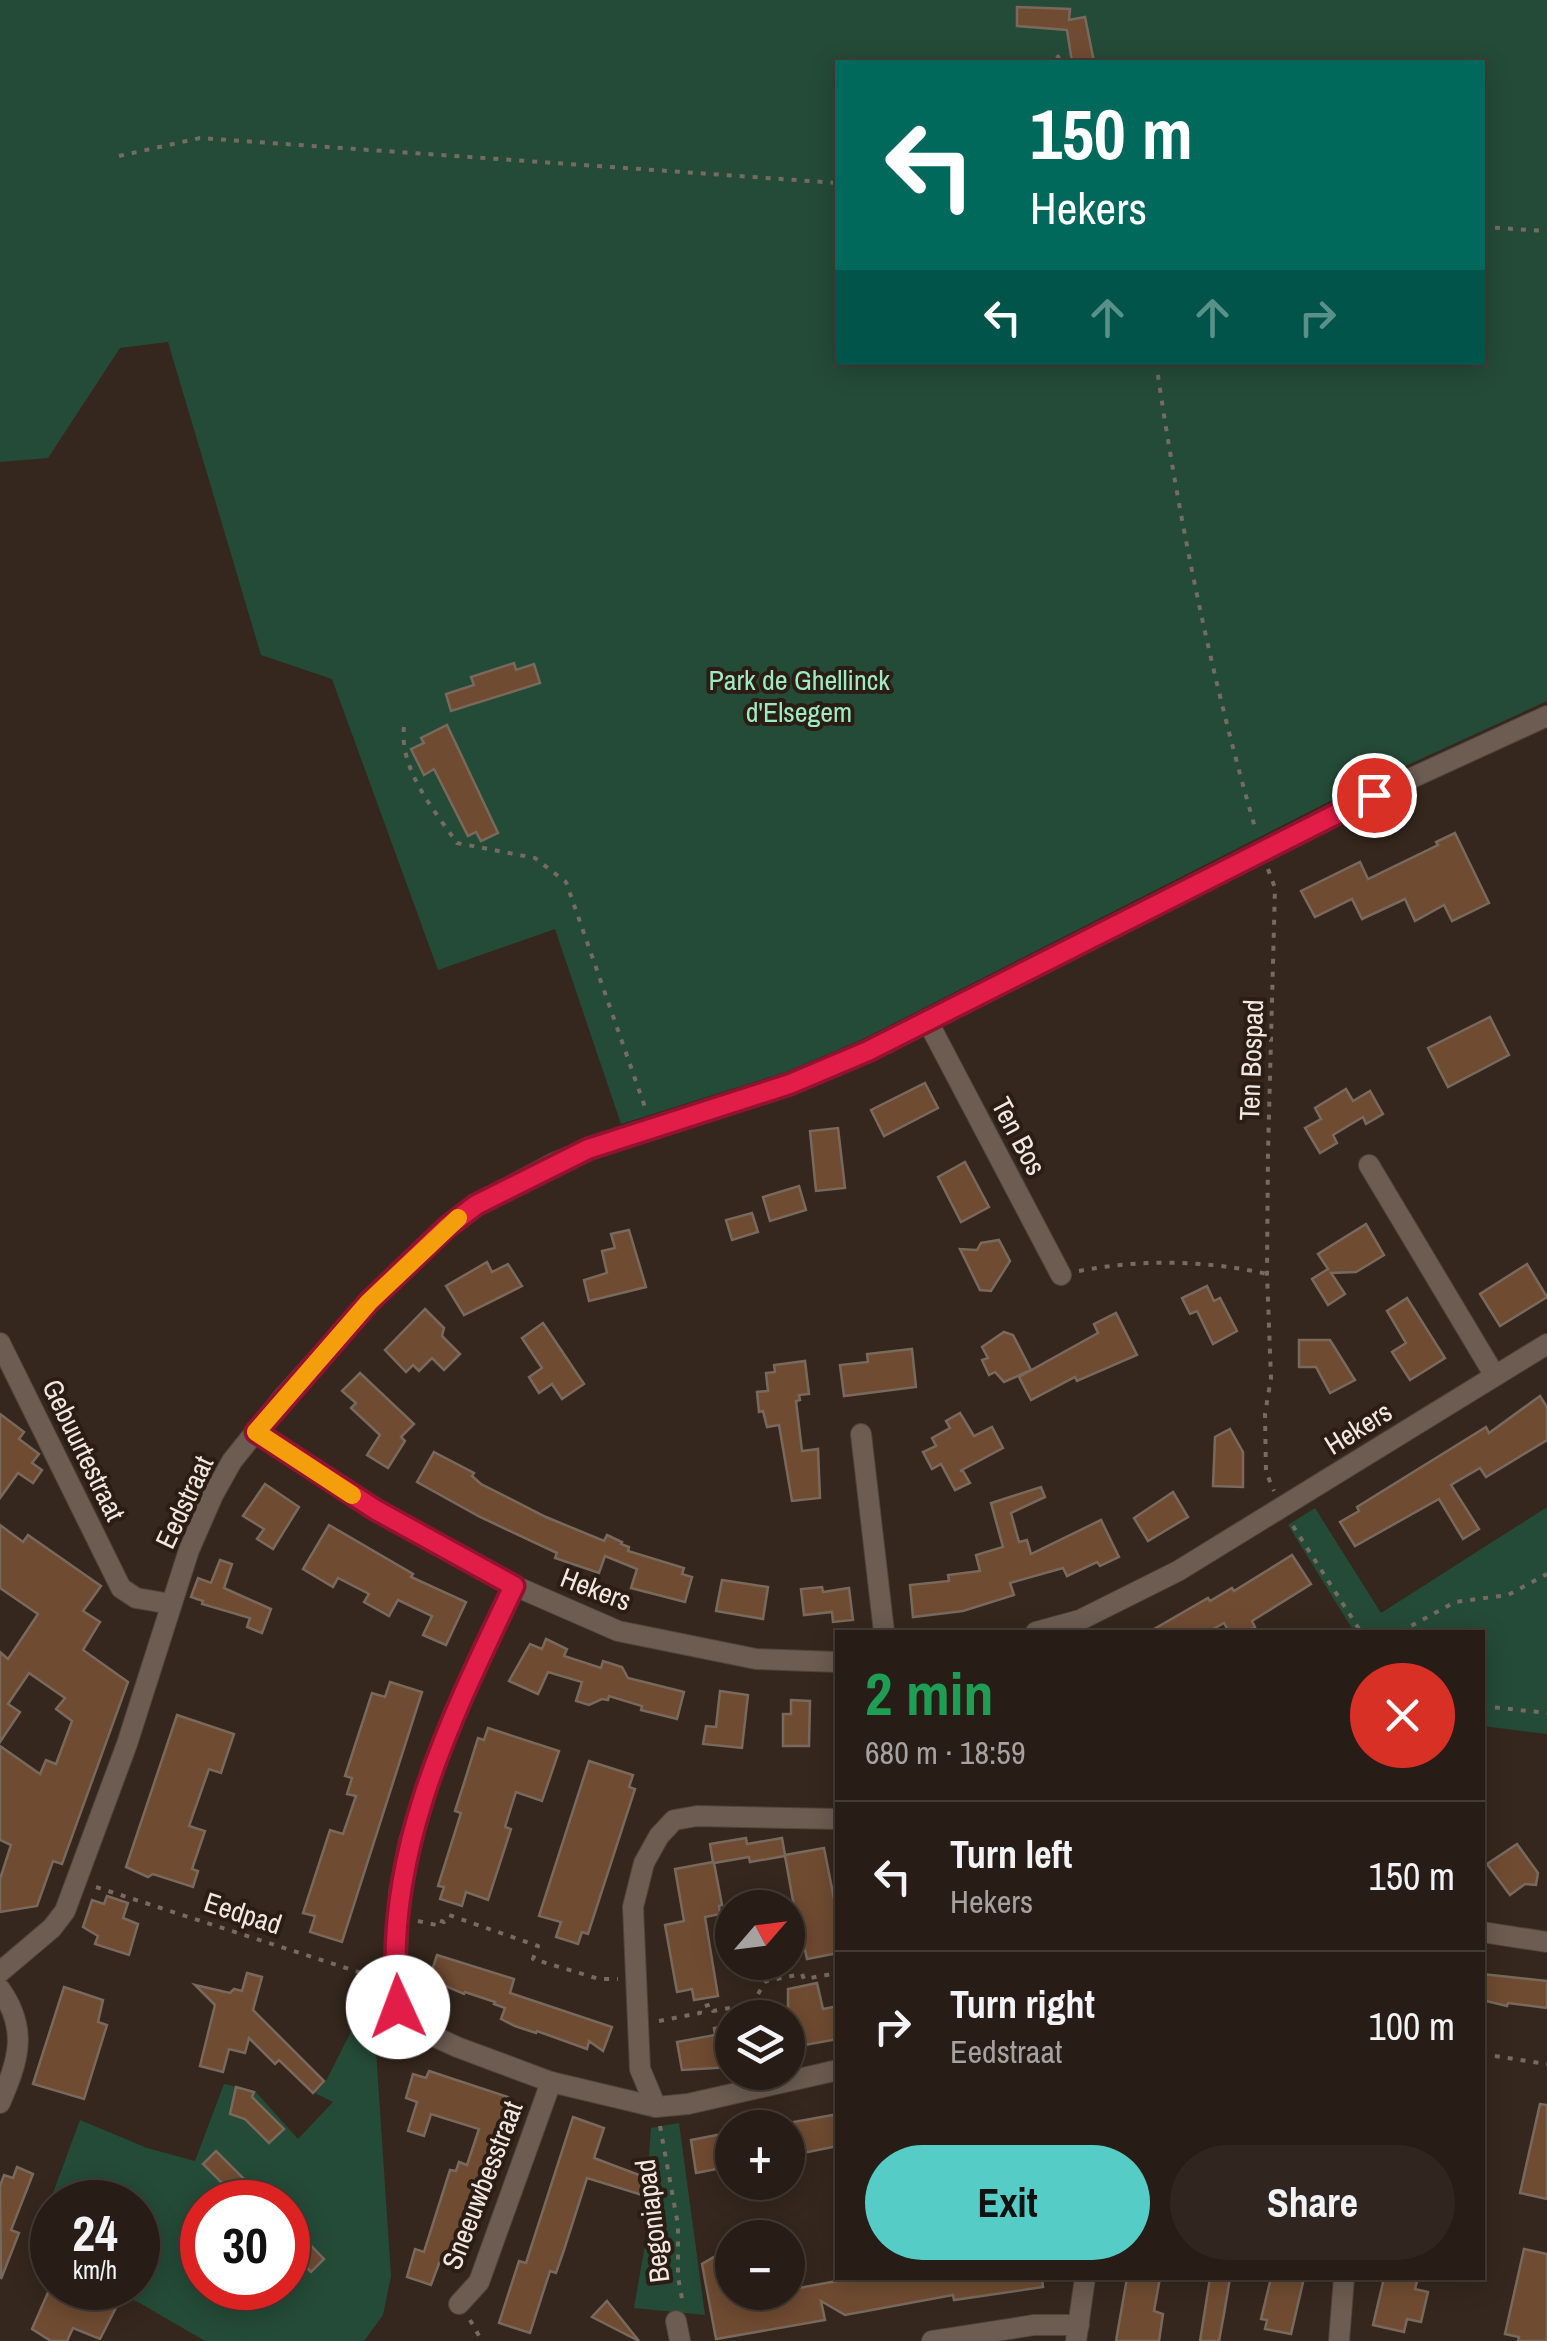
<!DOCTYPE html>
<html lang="en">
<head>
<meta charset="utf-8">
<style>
  body { margin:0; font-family:"Archivo Narrow",sans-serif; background:#30261f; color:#f1f3f6; height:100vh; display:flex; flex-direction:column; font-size:38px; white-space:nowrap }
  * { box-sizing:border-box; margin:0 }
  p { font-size:32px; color:#a5a2a1 }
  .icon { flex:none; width:55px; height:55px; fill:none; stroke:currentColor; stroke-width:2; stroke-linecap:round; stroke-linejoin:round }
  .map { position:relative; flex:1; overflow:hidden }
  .panel { position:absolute; left:835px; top:1630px; width:650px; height:650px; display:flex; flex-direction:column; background:#281d16; border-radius:0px; box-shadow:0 5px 25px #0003,0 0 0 2px #443b35 }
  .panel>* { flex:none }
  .guide { position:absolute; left:835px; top:60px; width:650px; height:305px; border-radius:0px; box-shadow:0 5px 25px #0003,0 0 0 2px #443b35; background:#00695c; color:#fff; overflow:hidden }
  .needle { width:65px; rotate:62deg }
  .controls { position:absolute; left:715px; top:1890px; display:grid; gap:20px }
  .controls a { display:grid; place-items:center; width:90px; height:90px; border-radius:50%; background:#281d16; box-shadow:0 5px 25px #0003,0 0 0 2px #443b35; font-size:50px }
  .speed { position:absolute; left:30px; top:2180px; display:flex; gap:20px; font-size:50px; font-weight:700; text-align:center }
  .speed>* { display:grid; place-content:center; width:130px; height:130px; border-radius:50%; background:#281d16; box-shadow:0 5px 25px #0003,0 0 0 2px #443b35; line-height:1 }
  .speed small { font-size:25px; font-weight:400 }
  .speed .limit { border:15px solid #d22; background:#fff; color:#111 }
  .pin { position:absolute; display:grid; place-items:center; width:85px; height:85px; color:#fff; margin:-42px; border:5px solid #fff; border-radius:50%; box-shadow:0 2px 10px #0007 }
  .me { position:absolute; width:110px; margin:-55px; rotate:358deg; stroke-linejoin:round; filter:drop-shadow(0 0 8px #0008) }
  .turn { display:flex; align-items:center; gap:35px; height:210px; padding:0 30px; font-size:45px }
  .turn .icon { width:130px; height:130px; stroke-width:2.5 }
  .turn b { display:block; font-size:70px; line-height:85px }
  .lanes { display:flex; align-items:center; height:95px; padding:0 30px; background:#0003; justify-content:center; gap:50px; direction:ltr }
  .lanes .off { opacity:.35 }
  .round { display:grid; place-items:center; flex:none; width:105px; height:105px; border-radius:52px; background:#30261f }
  .headline { display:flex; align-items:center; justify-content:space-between; height:170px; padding:0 30px }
  h1 { font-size:60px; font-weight:800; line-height:75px; color:#1e9e55 }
  .action { display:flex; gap:20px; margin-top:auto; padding:20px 30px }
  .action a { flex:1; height:115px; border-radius:60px; background:#55cdc6; color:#111; font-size:40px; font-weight:800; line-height:115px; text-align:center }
  .action a+a { background:#30261f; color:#f1f3f6 }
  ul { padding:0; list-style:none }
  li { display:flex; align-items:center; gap:30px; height:150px; padding:0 30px; border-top:2px solid #443b35 }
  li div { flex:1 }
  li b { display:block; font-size:38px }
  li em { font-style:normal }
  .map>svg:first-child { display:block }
  .green { fill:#244b38; fill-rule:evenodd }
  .building { fill:#6f4b31; stroke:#79695d; stroke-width:2.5 }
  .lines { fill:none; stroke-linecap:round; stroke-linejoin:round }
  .minor-casing { stroke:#4f443b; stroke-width:22 }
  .path { stroke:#766a61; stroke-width:4; stroke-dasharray:5 8; stroke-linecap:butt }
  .minor { stroke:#6c5c51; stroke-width:20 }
  .route-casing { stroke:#92132f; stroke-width:25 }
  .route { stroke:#e11d48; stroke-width:18 }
  .slow { stroke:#f59e0b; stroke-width:18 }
  .labels { text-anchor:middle; stroke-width:8; stroke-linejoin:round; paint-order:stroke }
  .park-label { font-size:28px; fill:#9eeac4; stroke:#2b1d14 }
  .street-label { font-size:28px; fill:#f1e8e1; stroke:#2b1d14 }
</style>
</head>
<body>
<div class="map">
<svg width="1547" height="2341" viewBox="0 0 1547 2341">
  <rect width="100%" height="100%" fill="#35271d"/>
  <!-- green -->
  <g class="green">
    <path d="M0,0h1547v701l-209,96 -475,242 -77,33 -165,52 -66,-195 -117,41 -106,-291 -71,-24 -93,-313 -48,6 -72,110 -48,4zM838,62h644v300h-644z"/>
    <path d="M1547,1507v227l-64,-8 -1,-94h-131l2,-2 -65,-105 27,-17 66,105z"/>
    <path d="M372,1990l19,286 -8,39 -19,26h-159l-67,-39 -33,-14h33v-86h-86v62l-22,-9 50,-135 67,28 48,13 29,-77 31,7 43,48 35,-37 -18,-9 11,-12zM202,2202h86v86h-86z"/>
    <path d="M679,2123l26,192 -71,-7 12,-69 -5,-33 10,-34 -3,-2 3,-42z"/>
  </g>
  <!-- building -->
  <g class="building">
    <path d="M1017,7l53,2 -1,11 16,-3 9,45h-22l-5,-32 -50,-4z"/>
    <path d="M514,663l2,7 18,-6 6,19 -89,28 -5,-17 28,-9 -3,-8z"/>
    <path d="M447,725l51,108 -17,8 -5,-9 -8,4 -34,-67 -10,6 -13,-26 13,-6 -3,-5z"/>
    <path d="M1455,833l34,70 -37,18 -8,-16 -29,16 -10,-22 -43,20 -10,-20 -37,18 -14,-26 59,-29 8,17 70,-34 -2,-3z"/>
    <path d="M1490,1017l19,38 -61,32 -20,-39z"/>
    <path d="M925,1083l13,25 -54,28 -13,-26z"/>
    <path d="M1346,1089l7,12 17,-10 13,23 -17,10 -3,-7 -30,18 4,8 -17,10 -15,-25 16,-9 -6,-11z"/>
    <path d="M838,1128l7,60 -29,3 -6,-60z"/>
    <path d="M965,1162l24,45 -28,15 -23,-45z"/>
    <path d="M799,1186l7,24 -36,11 -7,-24z"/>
    <path d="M752,1213l6,19 -26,8 -6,-20z"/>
    <path d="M1366,1224l18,31 -28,17 -25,1 14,21 -17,11 -16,-26 16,-10 -10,-15z"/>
    <path d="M629,1230l17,57 -57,14 -5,-21 23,-7 -5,-22 13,-3 -4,-14z"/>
    <path d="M999,1240l11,21 -19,30 -11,-1 -20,-41 17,1 4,-7z"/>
    <path d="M487,1262l5,10 16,-8 14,22 -58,29 -18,-29z"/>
    <path d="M1527,1264l20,33 -47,29 -20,-32z"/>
    <path d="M1207,1286l7,15 6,-3 17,33 -24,13 -16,-33 -7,3 -8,-16z"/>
    <path d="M1407,1298l38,60 -35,22 -18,-28 14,-9 -19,-32z"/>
    <path d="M425,1309l19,19 -2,8 18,18 -16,16 -12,-12 -13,13 -6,-6 -7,7 -21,-22z"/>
    <path d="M1116,1313l21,42 -60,26 -2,-4 -44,23 -12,-23 79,-44 -4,-9z"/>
    <path d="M543,1323l41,61 -22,15 -10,-15 -13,9 -10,-16 13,-9 -20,-30z"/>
    <path d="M1004,1332l9,3 18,35 -27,12 -9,-10 -6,3 -7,-15 6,-2 -6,-11z"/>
    <path d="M1299,1340h31l25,40 -25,13 -14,-26h-17z"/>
    <path d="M912,1349l4,38 -72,9 -4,-31 28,-3 -1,-8z"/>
    <path d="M805,1361l4,33 -10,1 1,5 -4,1 6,50 16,-2 2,49 -28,3 -13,-76 -12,2 -4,-16 -4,1 -2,-20 11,-1 -2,-18 9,-1 -1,-7z"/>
    <path d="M360,1373l54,51 -13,13 4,4 -17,27 -21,-13 13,-20 -29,-27 5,-5 -14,-12z"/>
    <path d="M1540,1396l7,11v33l-61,37 -6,-9 -29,17 28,44 -16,10 -24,-40 -84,47 -15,-24 19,-11 -2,-4 129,-80 3,6z"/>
    <path d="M960,1413l14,23 18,-9 11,21 -43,23h3l7,12 -15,7 -14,-26 -9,5 -9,-17 13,-6 -4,-8 18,-10 -4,-7z"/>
    <path d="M0,1414l24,18 -5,7 20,15 -7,9 10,7 -9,13 -15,-10 -18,25z"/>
    <path d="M1230,1429l13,23v35l-30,-1 2,-49z"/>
    <path d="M434,1452l40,21 -2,3 9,8 65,33 58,24 3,-6 15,7 -1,2 8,3 -1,4 56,17 -2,6 10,3 -7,25 -54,-14 6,-19 -32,-13 -6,17 -44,-15 2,-5 -77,-36 -63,-35z"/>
    <path d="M265,1484l34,23 -26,42 -16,-10 7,-10 -21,-13z"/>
    <path d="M1041,1487l4,10 -34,16 8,29 8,-2 4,14 70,-34 18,37 -19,9 -3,-4 -30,14 -4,-8 -53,15 4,12 -51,16 -50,6 -3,-32 39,-4 -1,-6 32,-4 -4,-16 27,-8 -12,-44z"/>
    <path d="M1173,1492l15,25 -40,24 -14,-23z"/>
    <path d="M0,1525l23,17 5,-7 73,51 -18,25 17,11 -17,28 45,32 -66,182 -9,-3 -16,45 -37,6v-33l11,-34 -11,-5v-94l40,28 6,-14 10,4 16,-43 -16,-12 9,-11 -36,-25 -21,31 12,8 -20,30v-90l8,7 30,-45 -38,-26z"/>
    <path d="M329,1525l84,49 -2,3 55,25 -20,43 -23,-10 9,-19 -34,-16 -9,16 -25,-14 5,-8 -31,-16 -5,9 -30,-18z"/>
    <path d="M1292,1555l19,29 -59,37 3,6 -9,5h-17l-5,-9 -16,9h-59l59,-34 2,3 22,-13 2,3z"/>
    <path d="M220,1560l12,4 -8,24 47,21 -9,24 -15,-6 3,-9 -48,-14 1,-3 -12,-4 7,-19 13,5z"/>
    <path d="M722,1580l46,7 -5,32 -47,-8z"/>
    <path d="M822,1587l1,5 26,-4 4,32 -20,2 -1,-10 -28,3 -3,-26z"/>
    <path d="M546,1639l21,10 -3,7 37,12 2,-7 19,6 6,11 56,14 -7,27 -36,-9 1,-4 -33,-10 -1,4 -6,-1 -13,6 -13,-4 6,-19 -34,-10 -10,22 -29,-13 21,-37 12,5z"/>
    <path d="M390,1682l32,10 -80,250 -32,-10 5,-16 -12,-3 27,-83 13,4 13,-38 -9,-2 5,-16 -7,-2 27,-83 13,4z"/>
    <path d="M720,1691l28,4 -6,53 -39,-4 3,-18 10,1z"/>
    <path d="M791,1700l19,1 -1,45h-26v-32h8z"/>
    <path d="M177,1715l57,19 -13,39 -12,-4 -20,57 16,5 -13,38 6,2 -5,16 -40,-13 -5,3 -22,-10z"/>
    <path d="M488,1728l71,23 -17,50 -26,-9 -11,35 6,2 -23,71 -22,-8 -4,14 -22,-7 4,-12 -6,-1 23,-73 -6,-2 10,-31 13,-42 6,2z"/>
    <path d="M589,1761l44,14 -4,12 6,2 -47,145 -6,-2 -4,12 -22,-7 5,-15 -22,-6z"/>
    <path d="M746,1838l1,6 35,-6 3,17 39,-7 14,71v34l-31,6 -2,-9 -3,1 -17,-95 -35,6 -1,-5 -35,6 8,42 -3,1 1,8 -15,3 13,79 -24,4 -2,-11 -15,3 -12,-67 19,-4 -9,-52 38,-7 -3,-18z"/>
    <path d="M1517,1844l21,29 -2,12 -11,-1 -15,11 -23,-31z"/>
    <path d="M107,1896l21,7 -5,15 15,6 -9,31 -34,-11 3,-8 -15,-9 9,-27 12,4z"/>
    <path d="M437,1955l77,24 -4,14 102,34 -9,24 -14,-10 -2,8 -50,-18 -1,2 -21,-7 -14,-7 4,-11 -11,-4 1,-2 -30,-10 -1,2 -35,-15z"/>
    <path d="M247,1973l15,4 -9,33 71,71 -11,12 -34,-33 -4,4 -26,-26 -4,15 -16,-4 -6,23 -23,-6 15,-61 -20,-20 35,8 4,-4 8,2z"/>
    <path d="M1482,1974l65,7v27l-39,-5 -1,3 -25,-6z"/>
    <path d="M817,1983l6,26 15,-3v33l-50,9v-59z"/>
    <path d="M64,1987l39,13 -5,22 9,3 -23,74 -51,-15z"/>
    <path d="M732,2025v42l-50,3 -5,-28 38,-7 -1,-7z"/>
    <path d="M429,2071l79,26 -49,153 -7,-2 -4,13 -7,-3 -10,27 -24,-8 8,-28 9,3 26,-82 6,1 3,-9 8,3 12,-36 -48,-15 -7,22 -16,-5 9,-29 -11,-4 7,-24 13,4z"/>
    <path d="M236,2087l18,5 -2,5 32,32 -15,14 -24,-24 -15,-5z"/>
    <path d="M1540,2104l7,1v94l-27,-6z"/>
    <path d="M838,2114v32l-50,10v-33z"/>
    <path d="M573,2117l31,11 -10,30 53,20 -5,17 -55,-17 -23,72 -8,23 -6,-2 -20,62 -31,-10 20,-62 7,2z"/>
    <path d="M732,2132v34l-36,7 -5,-33z"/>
    <path d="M216,2151l51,51h-26l-38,-38z"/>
    <path d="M17,2167l16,7 -22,56 8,3 -18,46 -1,-93 4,-11 9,3z"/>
    <path d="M288,2222l36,37 -13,13 -23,-23z"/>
    <path d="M729,2248l3,44h56v-2l49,-9 -1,-3h206l1,9 -89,13 -1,-5 -108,20 -24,-14 4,19 -109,19 -14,-75z"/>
    <path d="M1524,2249l23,5v87h-29l1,-4 -14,-3z"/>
    <path d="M1127,2278h33l-6,33 9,3 -4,27h-43z"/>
    <path d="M1210,2278h20l-6,36 -5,27h-19z"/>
    <path d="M1271,2278h33l-13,56 -26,-5 2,-9 -6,-1z"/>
    <path d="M1384,2278h34l-3,11 13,3 -7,30 -14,-3 -3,13 -31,-7z"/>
    <path d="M50,2288h53l19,8 -22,43 -27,-11 -6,13h-16l-19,-12z"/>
    <path d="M607,2301l32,40 -47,-24z"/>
  </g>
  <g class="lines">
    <defs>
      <g id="minor">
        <path d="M928,1022l133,253"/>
        <path d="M1369,1165l126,211"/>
        <path d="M0,1343l121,245 15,10 35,6"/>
        <path d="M256,1432l120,78 139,76 103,45 138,28 82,3"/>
        <path d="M861,1434l23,198"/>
        <path d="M515,1586l-61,126 -45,129 -10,51 -3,92 3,23 10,18 48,22 94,35 105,25 32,-3 150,-34"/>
        <path d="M1036,1632l44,-12 98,-49 369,-227"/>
        <path d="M1482,1932l65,10"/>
        <path d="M0,1972l52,-44 13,-17 62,-167 62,-194 24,-55 19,-34 53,-66 84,-93 77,-74 29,-23 77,-41 36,-15 202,-65 79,-33 475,-242 203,-93"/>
        <path d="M0,1989c29,41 18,72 0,114"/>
        <path d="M656,2107l-16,-38 -7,-162 11,-44 15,-27 15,-16 23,-4 141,3"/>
        <path d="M459,2304l20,-22 72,-200"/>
        <path d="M676,2321l4,20"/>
        <path d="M932,2341l102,-16h45"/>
        <path d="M1076,2341l9,-63"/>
        <path d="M1339,2341l5,-63"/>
      </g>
    </defs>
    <!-- minor casing -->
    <use href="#minor" class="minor-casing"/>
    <!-- path -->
    <g class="path">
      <path d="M1057,55l4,7"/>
      <path d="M119,156l81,-18 638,45"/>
      <path d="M1482,227l65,4"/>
      <path d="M1156,362c23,160 55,314 100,469"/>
      <path d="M404,727c-5,42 30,83 53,116l78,15 31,24 80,228"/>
      <path d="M1268,869l7,19 -7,264 -1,122 4,104 -6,36 1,58 8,19"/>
      <path d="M1079,1271c62,-12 127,-11 188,3"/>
      <path d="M1293,1526l68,106"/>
      <path d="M1400,1632l55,-30 53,-7 39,-21"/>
      <path d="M1482,1706l65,7"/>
      <path d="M96,1887l281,91"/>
      <path d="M418,1921l18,4 2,-5 6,2 5,-7 89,31 -5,13 66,20h19"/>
      <path d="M659,2021l41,-8v-5l11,-4 2,7 39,-7 14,-23 36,-7 2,5 34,-6"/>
      <path d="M1482,2054l65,10"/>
      <path d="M660,2126l18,99v52l5,27"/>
      <path d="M470,2320l12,21"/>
    </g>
    <!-- minor -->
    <use href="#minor" class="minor"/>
  </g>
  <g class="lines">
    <defs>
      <path id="route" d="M398,2007c-17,-150 53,-289 116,-421l-138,-76 -120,-78 113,-130 77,-74 30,-23 112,-56 202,-65 78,-33 506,-256"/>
    </defs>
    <!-- route casing -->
    <use href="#route" class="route-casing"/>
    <!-- route -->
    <use href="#route" class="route"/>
    <!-- slow -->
    <path class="slow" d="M352,1495l-96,-63 113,-130 89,-84"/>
  </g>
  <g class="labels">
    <!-- park labels -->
    <g class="park-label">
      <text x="799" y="690">Park de Ghellinck<tspan x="799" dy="32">d'Elsegem</tspan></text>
    </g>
    <!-- street labels -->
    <g class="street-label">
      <text transform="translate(1251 1060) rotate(-88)" y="10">Ten Bospad</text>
      <text transform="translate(1019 1136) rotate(62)" y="10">Ten Bos</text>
      <text transform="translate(1358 1428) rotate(-32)" y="10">Hekers</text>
      <text transform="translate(84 1450) rotate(64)" y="10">Gebuurtestraat</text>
      <text transform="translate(184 1502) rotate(-65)" y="10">Eedstraat</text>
      <text transform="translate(596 1589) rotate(21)" y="10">Hekers</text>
      <text transform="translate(243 1913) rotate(18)" y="10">Eedpad</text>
      <text transform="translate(482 2185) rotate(-69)" y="10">Sneeuwbesstraat</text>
      <text transform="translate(652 2221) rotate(-97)" y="10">Begoniapad</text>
    </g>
  </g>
</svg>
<div class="controls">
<a><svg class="needle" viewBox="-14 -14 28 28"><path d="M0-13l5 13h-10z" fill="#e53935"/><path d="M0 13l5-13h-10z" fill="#a5a2a1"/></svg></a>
<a><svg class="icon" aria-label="layers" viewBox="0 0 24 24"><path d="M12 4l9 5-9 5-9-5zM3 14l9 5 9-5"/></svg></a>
<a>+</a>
<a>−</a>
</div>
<div class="speed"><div>24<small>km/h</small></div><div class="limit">30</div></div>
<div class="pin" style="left:1374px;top:795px;background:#d93025"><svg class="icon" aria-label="arrive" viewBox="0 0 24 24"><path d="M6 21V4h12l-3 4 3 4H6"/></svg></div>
<svg class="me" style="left:398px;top:2007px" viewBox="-20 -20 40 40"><circle r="19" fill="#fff"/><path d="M0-13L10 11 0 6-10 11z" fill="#e11d48"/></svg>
<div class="guide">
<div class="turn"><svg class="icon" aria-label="left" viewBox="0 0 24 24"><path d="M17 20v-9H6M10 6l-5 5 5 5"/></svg><div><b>150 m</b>Hekers</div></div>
<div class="lanes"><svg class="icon" aria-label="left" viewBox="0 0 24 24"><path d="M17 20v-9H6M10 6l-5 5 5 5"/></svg><svg class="icon off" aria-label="ahead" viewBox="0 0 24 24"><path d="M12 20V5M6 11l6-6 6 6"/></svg><svg class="icon off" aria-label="ahead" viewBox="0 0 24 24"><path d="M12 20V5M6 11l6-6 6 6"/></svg><svg class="icon off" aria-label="right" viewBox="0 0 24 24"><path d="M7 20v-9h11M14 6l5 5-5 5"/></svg></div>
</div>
<section class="panel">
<div class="headline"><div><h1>2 min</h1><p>680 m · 18:59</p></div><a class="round" style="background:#d93025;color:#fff"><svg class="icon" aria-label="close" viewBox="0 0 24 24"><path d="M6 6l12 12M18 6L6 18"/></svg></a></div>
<ul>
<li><svg class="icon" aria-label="left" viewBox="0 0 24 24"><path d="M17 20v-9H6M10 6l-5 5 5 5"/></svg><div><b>Turn left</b><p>Hekers</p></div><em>150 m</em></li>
<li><svg class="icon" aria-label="right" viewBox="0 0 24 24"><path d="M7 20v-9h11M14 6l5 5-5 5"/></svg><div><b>Turn right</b><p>Eedstraat</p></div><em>100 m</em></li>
</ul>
<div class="action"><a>Exit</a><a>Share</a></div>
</section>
</div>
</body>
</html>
